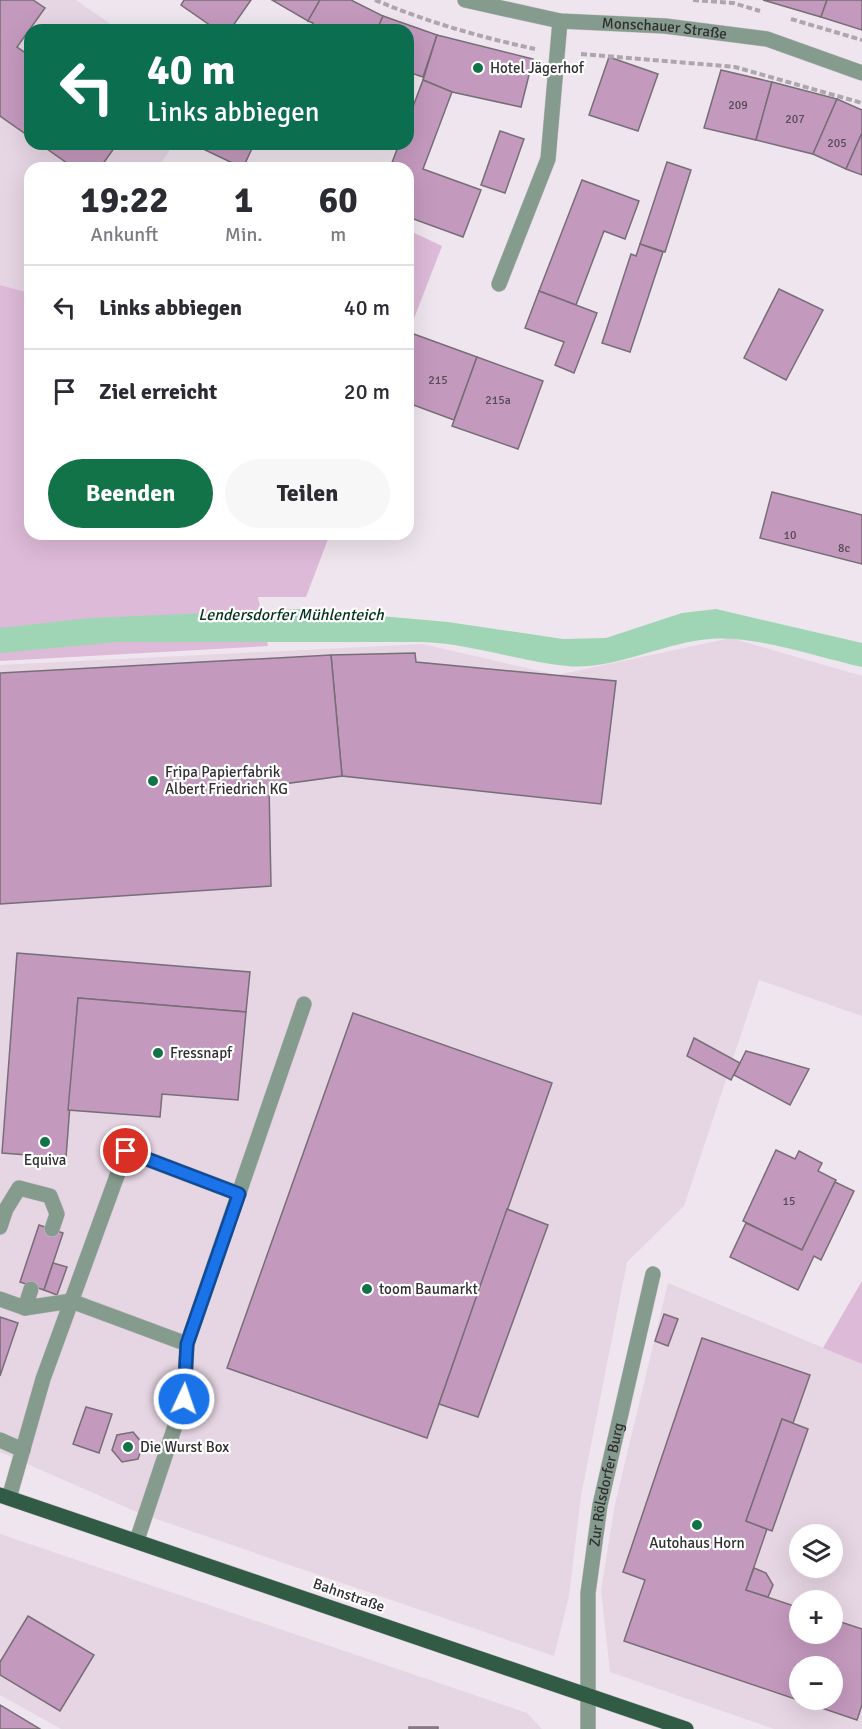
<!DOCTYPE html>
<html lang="de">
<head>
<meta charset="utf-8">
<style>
  body { margin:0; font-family:Signika,sans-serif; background:#f7f7f7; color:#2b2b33; height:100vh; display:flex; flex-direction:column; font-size:22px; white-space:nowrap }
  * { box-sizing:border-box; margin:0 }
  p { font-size:20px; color:#7c7c81 }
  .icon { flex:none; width:33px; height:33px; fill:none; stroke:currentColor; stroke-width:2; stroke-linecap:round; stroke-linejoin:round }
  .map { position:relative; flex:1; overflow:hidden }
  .side { position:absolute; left:24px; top:162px; width:390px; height:378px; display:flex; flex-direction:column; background:#fff; border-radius:18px; box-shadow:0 6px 24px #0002 }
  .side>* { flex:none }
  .banner { position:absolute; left:24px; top:24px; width:390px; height:126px; border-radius:18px; box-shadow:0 6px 24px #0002; background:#0b6e4f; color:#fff; overflow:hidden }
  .controls { position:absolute; left:789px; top:1524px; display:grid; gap:12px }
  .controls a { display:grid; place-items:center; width:54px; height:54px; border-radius:50%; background:#fff; box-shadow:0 6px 24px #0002; font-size:30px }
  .pin { position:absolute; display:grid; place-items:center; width:51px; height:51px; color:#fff; margin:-26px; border:3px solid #fff; border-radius:50%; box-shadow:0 2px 6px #0007 }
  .me { position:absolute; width:66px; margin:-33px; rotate:3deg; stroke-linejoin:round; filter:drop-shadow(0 0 4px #0008) }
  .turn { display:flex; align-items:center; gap:21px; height:126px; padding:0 24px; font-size:27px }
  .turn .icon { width:78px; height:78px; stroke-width:2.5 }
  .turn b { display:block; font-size:42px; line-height:51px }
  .eta { display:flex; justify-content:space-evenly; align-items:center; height:102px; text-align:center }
  .eta b { font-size:36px; font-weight:700; line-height:42px }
  .action { display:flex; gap:12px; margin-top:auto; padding:12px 24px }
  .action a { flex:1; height:69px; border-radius:36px; background:#127248; color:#fff; font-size:24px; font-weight:700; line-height:69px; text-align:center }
  .action a+a { background:#f7f7f7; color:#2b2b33 }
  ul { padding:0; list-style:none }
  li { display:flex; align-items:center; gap:18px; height:84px; padding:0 24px; border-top:2px solid #e1e1e2 }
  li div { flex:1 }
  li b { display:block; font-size:22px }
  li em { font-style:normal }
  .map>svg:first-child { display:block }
  .built { fill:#e6d5e3; fill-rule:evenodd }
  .green { fill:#ddbad8 }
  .water { fill:#9fd5b4 }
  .building { fill:#c499be; stroke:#776e76; stroke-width:1.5; fill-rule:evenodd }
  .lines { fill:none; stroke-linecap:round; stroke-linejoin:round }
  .lane-casing { stroke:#c9c1c8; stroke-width:16 }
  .street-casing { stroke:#c9c1c8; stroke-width:16 }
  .primary-casing { stroke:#c9c1c8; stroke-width:16 }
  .path { stroke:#aea6ad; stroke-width:4; stroke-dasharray:6 3; stroke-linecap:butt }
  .lane { stroke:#859b8d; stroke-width:15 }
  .street { stroke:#859b8d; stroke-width:15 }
  .primary { stroke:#315b44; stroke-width:15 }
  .route-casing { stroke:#114b97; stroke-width:15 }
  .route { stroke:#1a73e8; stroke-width:10 }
  .poi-dot { fill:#127248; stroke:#fff; stroke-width:2 }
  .labels { text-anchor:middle; stroke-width:4.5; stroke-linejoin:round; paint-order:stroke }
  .number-label { font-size:12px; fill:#564a55 }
  .street-label { font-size:15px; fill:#322f32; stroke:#fff }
  .poi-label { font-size:15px; fill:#322f32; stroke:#fff; text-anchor:start }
  .water-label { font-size:16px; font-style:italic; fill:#06331e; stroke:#fff }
</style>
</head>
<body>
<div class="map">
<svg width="862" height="1729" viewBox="0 0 862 1729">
  <rect width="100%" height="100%" fill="#efe5ee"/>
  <!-- built -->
  <g class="built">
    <path d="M0,0h76l43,30h-89v114h144l-17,24h-127v125l-30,-8z"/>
    <path d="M731,638l131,38v340l-103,-36 -75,226 -57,56 -46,234 -12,100 -15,60 -415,-143 -139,-61v-787l423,-21 134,31z"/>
    <path d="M668,1283l194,81v365h-88l-164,-57 -9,-82 14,-86zM800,1534h32v34h-32zM800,1600h32v34h-32zM800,1666h32v34h-32z"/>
    <path d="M0,1534l527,179 15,16h-481l-61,-34z"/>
  </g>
  <!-- green -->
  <g class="green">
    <path d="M408,230l34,16 -34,88z"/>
    <path d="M0,285l30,8v241h300l-24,63h-48l10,49 -268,15z"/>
    <path d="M862,1281v83l-39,-16z"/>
  </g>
  <!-- water -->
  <path class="water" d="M301,609l147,13 115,17 43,-1 76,-25 34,-4 146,34v24c-45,-10 -107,-32 -152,-28 -44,3 -99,32 -143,27 -49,-5 -95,-22 -144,-24h-305l-118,11v-25l89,-10z"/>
  <!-- building -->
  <g class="building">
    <path d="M0,0h33l12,8 -28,39 13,9v81l-30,-21z"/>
    <path d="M184,0h67l-21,30h-13l-36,-25z"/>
    <path d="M272,0h48l-12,21z"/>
    <path d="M320,0h31l32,16 -6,14h-67l3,-7 -5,-2z"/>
    <path d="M763,0h64l-6,17z"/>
    <path d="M827,0h35v30l-41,-13z"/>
    <path d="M383,16l54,19 -14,42 -15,-5v-42h-31z"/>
    <path d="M437,35l96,24 -12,48 -69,-15 -29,-12z"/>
    <path d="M609,57l49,17 -20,57 -49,-16z"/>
    <path d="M721,70l51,12 -16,58 -52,-12z"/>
    <path d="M423,80l29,12 -29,77 58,21 -18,47 -55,-20v-49h-18l9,-24h9v-24z"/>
    <path d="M772,82l65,17 -24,55 -57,-14z"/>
    <path d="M837,99l25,11v23l-16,36 -33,-15z"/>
    <path d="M500,131l24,8 -19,54 -24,-8z"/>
    <path d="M862,133v42l-16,-6z"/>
    <path d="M40,144h77l-17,24h-26z"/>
    <path d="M208,144h46l-11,24 -38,-18z"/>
    <path d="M667,162l24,8 -26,82 -25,-8z"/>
    <path d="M582,180l57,21 -14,38 -21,-8 -28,74 -37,-14z"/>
    <path d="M640,244l23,8 -33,100 -28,-9 29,-89 5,2z"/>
    <path d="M779,289l44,21 -37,70 -42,-22z"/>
    <path d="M539,291l58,22 -23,60 -19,-8 9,-23 -39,-14z"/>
    <path d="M411,333l66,24 -23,63 -46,-17v-62z"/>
    <path d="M477,357l66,24 -25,68 -66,-23z"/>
    <path d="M772,492l90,23v49l-102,-26z"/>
    <path d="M415,653l1,9 200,19 -15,123 -259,-28 -11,-121z"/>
    <path d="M331,655l11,121 -73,10 2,100 -271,18v-231z"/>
    <path d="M17,953l233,19 -4,40 -168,-14 -12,160 -64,-5z"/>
    <path d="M78,998l168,14 -8,88 -76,-6 -2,23 -92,-7z"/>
    <path d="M353,1013l199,70 -125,355 -200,-70z"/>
    <path d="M694,1038l46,25 -9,17 -44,-24z"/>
    <path d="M746,1051l63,18 -19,36 -56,-30z"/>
    <path d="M776,1150l19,9 4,-8 23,12 -4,8 18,9 -34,70 -59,-29z"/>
    <path d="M835,1182l19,9 -33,69 -7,-4 -16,34 -68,-33 16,-34 56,27z"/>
    <path d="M507,1209l41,16 -70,192 -39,-13z"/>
    <path d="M39,1225l24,8 -19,57 -24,-8z"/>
    <path d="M53,1263l14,4 -10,28 -13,-5z"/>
    <path d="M664,1314l14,5 -10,27 -13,-5z"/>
    <path d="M0,1317l18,6 -18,53z"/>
    <path d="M702,1338l108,37 -17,48 -11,-4 -36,102 21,8 -21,61 54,18v26h32v-15l30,10v76l-5,15 -233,-79 21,-61 -22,-8zM800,1666h32v34h-32z"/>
    <path d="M86,1407l26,7 -13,39 -26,-9z"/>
    <path d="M782,1419l26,10 -36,102 -26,-10z"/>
    <path d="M133,1432l10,12 -5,15 -16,3 -10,-12 5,-15z"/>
    <path d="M754,1568l12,5 7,12 -5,12 -22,-7z"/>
    <path d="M28,1616l66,39 -34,56 -60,-36v-13z"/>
    <path d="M0,1705l40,24h-40z"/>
    <rect x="409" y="1727" width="29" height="2"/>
  </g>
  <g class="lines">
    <defs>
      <g id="lane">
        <path d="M499,284l49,-125 12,-138"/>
        <path d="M0,1227l6,-18 13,-21 31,8 7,18 -5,15"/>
        <path d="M0,1299l25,9 46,-7 116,43"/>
        <path d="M25,1308l6,-19"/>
        <path d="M0,1440l23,10"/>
        <path d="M9,1498l34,-119 83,-228 113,43"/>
        <path d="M137,1540l47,-141 3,-55 117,-340"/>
      </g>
      <g id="street">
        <path id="s1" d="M465,0l95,21 105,5 102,13 95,34"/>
        <path id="s2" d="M588,1729v-136l12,-88 53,-231"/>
      </g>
      <path id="primary" d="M0,1495l686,234"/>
    </defs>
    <!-- lane casing -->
    <use href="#lane" class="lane-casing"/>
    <!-- street casing -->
    <use href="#street" class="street-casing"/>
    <!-- primary casing -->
    <use href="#primary" class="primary-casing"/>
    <!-- path -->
    <g class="path">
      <path d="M375,0c52,22 105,37 160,49"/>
      <path d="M693,0l40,3 27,8"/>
      <path d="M791,19l71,21"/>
      <path d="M581,54l154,13 127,36"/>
    </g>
    <!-- lane -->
    <use href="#lane" class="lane"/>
    <!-- street -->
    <use href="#street" class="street"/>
    <!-- primary -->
    <use href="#primary" class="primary"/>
  </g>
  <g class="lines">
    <defs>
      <path id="route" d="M126,1151l113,43 -52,150 -3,55"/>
    </defs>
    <!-- route casing -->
    <use href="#route" class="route-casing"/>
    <!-- route -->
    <use href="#route" class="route"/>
  </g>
  <!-- markers -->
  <g class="poi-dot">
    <circle cx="478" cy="68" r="6"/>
    <circle cx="153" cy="781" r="6"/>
    <circle cx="158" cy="1053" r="6"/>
    <circle cx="45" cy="1142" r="6"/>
    <circle cx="367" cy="1289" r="6"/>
    <circle cx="128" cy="1447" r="6"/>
    <circle cx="697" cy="1525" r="6"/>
  </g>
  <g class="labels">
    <!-- number labels -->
    <g class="number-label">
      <text x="738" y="109">209</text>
      <text x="795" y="123">207</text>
      <text x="837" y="147">205</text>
      <text x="438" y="384">215</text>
      <text x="498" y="404">215a</text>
      <text x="790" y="539">10</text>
      <text x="844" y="552">8c</text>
      <text x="789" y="1205">15</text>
    </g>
    <!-- street labels -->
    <g class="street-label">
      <text dy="5" stroke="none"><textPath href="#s1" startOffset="202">Monschauer Straße</textPath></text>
      <text dy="5" stroke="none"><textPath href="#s2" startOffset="246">Zur Rölsdorfer Burg</textPath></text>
      <text transform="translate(349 1595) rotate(19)" y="5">Bahnstraße</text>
    </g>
    <!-- poi labels -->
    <g class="poi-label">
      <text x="490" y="73">Hotel Jägerhof</text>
      <text x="165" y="777">Fripa Papierfabrik<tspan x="165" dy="17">Albert Friedrich KG</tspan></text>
      <text x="170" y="1058">Fressnapf</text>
      <text x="45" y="1165" text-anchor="middle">Equiva</text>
      <text x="379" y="1294">toom Baumarkt</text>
      <text x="140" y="1452">Die Wurst Box</text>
      <text x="697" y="1548" text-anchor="middle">Autohaus Horn</text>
    </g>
    <!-- water labels -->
    <g class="water-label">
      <text x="291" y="620">Lendersdorfer Mühlenteich</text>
    </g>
  </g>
</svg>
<div class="controls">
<a><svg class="icon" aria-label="layers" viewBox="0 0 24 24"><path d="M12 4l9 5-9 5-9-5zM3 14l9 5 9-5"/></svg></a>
<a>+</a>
<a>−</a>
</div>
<div class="pin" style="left:126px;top:1151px;background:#d93025"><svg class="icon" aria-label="arrive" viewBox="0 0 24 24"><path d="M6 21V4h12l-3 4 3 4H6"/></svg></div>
<svg class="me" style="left:184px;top:1399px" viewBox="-20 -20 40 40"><circle r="17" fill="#1a73e8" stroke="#fff" stroke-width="3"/><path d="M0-11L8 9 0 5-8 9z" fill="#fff"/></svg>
<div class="banner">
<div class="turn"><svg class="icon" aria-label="left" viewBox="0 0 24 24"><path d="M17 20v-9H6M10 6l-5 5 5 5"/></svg><div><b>40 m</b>Links abbiegen</div></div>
</div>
<section class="side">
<div class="eta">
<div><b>19:22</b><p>Ankunft</p></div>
<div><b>1</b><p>Min.</p></div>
<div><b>60</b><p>m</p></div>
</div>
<ul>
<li><svg class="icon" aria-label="left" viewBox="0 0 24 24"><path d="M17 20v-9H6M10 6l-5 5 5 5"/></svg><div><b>Links abbiegen</b></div><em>40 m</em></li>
<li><svg class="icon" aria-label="arrive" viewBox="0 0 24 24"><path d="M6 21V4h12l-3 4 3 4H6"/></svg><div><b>Ziel erreicht</b></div><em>20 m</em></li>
</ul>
<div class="action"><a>Beenden</a><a>Teilen</a></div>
</section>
</div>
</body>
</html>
